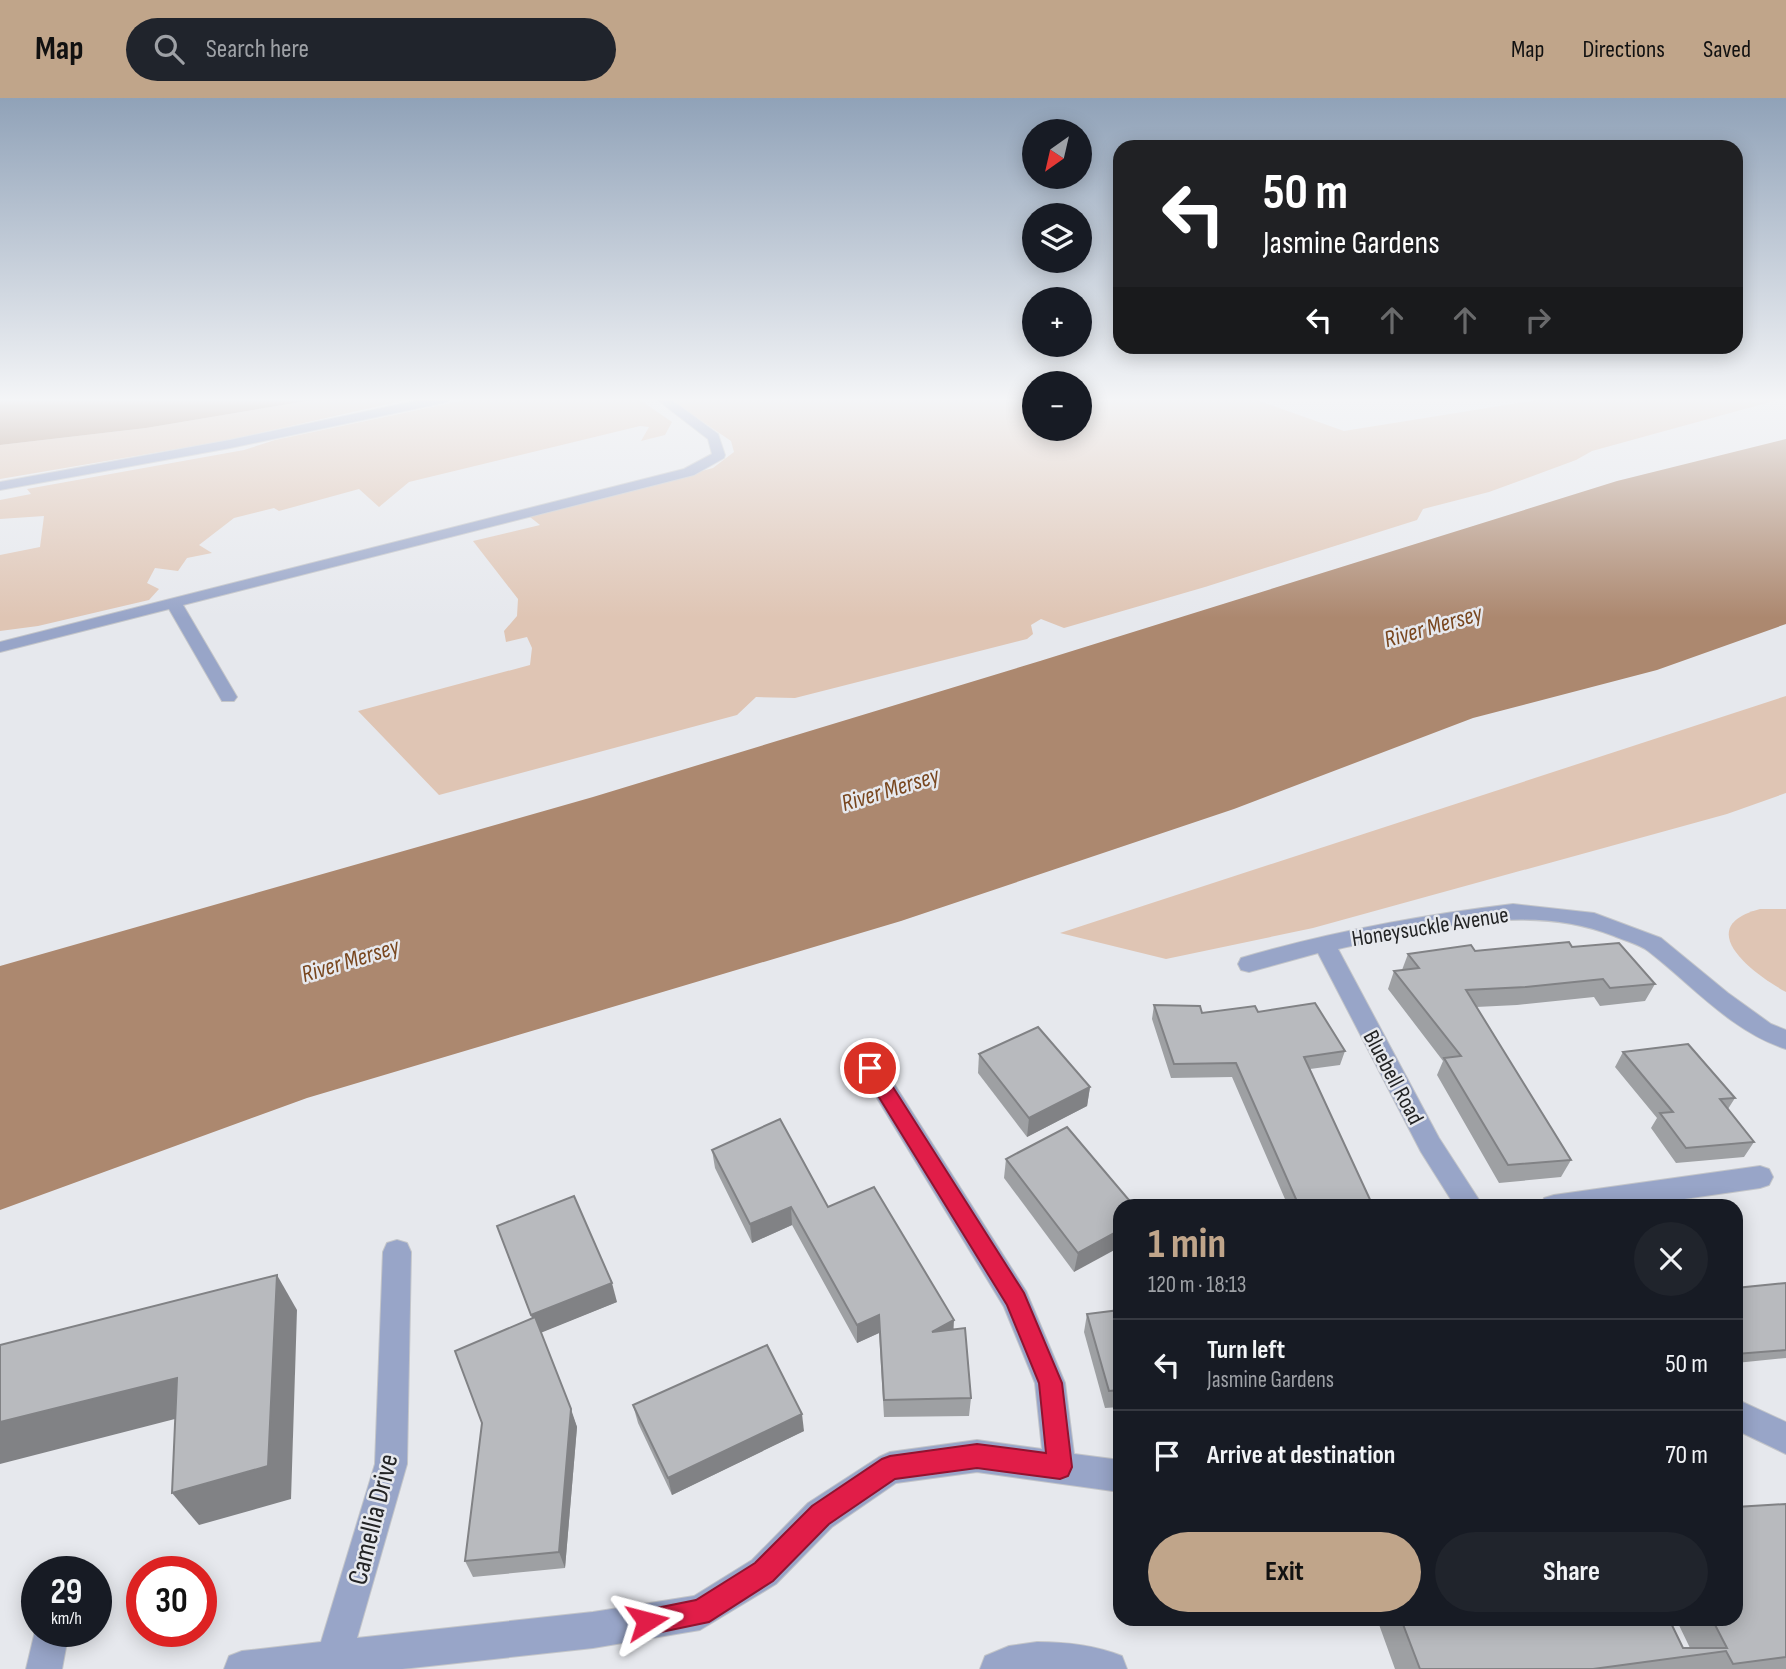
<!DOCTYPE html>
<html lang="en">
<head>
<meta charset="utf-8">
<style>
  body { margin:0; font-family:"Sofia Sans Condensed",sans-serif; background:#20242c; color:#f1f3f6; height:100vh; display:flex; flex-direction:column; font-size:26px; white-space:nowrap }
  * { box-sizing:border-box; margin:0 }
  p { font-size:23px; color:#9ea1a6 }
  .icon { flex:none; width:38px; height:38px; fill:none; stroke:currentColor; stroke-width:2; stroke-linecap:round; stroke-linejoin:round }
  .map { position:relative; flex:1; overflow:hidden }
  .panel { position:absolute; left:1113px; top:1101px; width:630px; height:427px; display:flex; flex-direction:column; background:#171b24; border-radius:21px; box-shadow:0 4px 18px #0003 }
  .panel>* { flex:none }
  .banner { position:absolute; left:1113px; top:42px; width:630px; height:214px; border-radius:21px; box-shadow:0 4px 18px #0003; background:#202124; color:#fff; overflow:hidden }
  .needle { width:46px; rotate:214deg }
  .tools { position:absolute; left:1022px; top:21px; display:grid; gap:14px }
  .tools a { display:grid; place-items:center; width:70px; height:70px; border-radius:50%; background:#171b24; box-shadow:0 4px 18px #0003; font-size:35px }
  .speed { position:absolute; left:21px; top:1458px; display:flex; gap:14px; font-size:35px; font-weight:700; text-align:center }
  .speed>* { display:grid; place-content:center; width:91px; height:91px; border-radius:50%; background:#171b24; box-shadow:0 4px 18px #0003; line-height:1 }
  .speed small { font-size:18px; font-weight:400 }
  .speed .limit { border:10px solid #d22; background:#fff; color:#111 }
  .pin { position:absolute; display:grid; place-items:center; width:60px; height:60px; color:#fff; margin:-30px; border:4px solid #fff; border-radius:50%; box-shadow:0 2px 7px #0007 }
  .me { position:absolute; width:77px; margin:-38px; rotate:81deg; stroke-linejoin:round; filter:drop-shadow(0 0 5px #0008) }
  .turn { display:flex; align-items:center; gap:24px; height:147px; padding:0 35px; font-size:32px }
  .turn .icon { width:91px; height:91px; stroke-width:2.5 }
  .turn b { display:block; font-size:49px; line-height:60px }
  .lanes { display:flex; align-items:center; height:66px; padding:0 35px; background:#0003; justify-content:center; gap:35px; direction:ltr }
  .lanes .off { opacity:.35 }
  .round { display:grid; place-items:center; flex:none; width:74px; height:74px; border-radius:37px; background:#20242c }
  .summary { display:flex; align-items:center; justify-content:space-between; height:119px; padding:0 35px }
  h1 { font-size:42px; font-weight:700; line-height:52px; color:#c0a58a }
  .primary-button { display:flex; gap:14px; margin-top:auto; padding:14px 35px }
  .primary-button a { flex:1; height:80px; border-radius:42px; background:#c0a58a; color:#111; font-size:28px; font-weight:700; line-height:80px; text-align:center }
  .primary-button a+a { background:#20242c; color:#f1f3f6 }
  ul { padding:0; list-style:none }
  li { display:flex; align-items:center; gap:21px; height:91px; padding:0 35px; border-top:2px solid #363941 }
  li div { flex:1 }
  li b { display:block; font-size:26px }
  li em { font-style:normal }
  header { display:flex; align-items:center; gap:42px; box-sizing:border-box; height:98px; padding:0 35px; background:#c0a58a; color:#111 }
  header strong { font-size:33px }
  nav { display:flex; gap:38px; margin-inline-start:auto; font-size:24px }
  .search { width:490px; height:63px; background:#20242c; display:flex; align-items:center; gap:18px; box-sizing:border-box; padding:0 24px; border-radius:38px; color:#9ea1a6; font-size:26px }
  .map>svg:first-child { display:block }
  .green { fill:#dfc5b4 }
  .water { fill:#ac886f }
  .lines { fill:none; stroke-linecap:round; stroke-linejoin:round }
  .minor-casing { stroke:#c3c5c9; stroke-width:2 }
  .minor { fill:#98a5c8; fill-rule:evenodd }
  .wall { fill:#9ea0a3 }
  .shaded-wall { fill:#818285 }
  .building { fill:#b8babe; stroke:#818285; stroke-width:2 }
  .route { fill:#e11d48; stroke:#92132f; stroke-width:2 }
  .labels { text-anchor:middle; stroke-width:5; stroke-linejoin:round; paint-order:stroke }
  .street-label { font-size:23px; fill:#232425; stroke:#e6e8ed }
  .water-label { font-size:24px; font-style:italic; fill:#78461e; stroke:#e6e8ed }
  .near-street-label { font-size:28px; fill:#232425; stroke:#e6e8ed }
</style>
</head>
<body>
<header>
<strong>Map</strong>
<div class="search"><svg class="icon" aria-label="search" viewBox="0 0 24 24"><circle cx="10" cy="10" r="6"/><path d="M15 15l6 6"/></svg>Search here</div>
<nav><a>Map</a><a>Directions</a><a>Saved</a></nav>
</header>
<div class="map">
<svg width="1786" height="1571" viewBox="0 0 1786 1571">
  <rect width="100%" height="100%" fill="#e6e8ed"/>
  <!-- green -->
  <g class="green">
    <path d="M324,300h91l-191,43 -224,38v-34l146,-17z"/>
    <path d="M475,300h162l35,24 -7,13 -24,6 8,-14 -9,-1 -231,56 -30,25 -20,-18 -80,22 -5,-3 -40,10 -35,27 13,8 -25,5 -9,13 -23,-3 -8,15 12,6 -10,11 -111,26 -38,5v-76l40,-8 4,-31 -44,3v-19l31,-6 -4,-5 217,-39 31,-10z"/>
    <path d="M668,300h366v31h46v-31h171l93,33 206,-33h235l-193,53 -16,9 -87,32 -66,17 -6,11 -212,67 -141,41 -23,-9 -10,6 2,9 -6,5 -232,59 -39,-1 -19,18 -298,80 -81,-84 172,-46 2,-17 -5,-11 -21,5 -2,-11 13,-15 1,-17 -45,-58 67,-16 -10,-8 183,-49 21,-16 -3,-11z"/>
    <path d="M1786,598v97l-59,21 -414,114 -147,31 -106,-26z"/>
    <path d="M1760,811h26v83c-33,-18 -95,-65 -26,-83z"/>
  </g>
  <!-- water -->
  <g class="water">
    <path d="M0,300h324l-178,30 -146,17z"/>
    <path d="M1786,341v185l-129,46 -184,48 -239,91 -333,112 -594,177 -307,112v-244l593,-169 447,-136 577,-180z"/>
  </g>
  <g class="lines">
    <defs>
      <g id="minor">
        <path d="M430,300h23l-6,4 -217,46 -230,42v-8l230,-42z"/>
        <path d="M655,300h14l49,36 7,21 -1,3 -30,17 -511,130 54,92 -3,4h-12l-53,-92 -169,43v-10l684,-173 28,-15 -4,-15z"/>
        <path d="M1513,806l81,9 67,25 67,55 43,31 15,6v19c-54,-17 -94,-64 -138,-98 -9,-7 -23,-10 -34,-15 -89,-35 -186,-6 -276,13l101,189 44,68h-28l-34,-54 -103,-199 -69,19 -8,-2 -3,-6 3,-6c89,-26 180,-43 272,-54z"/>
        <path d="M870,960l9,2 147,231 39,92 9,71 46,6v32l-143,-20 -81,11 -64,44 -56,57 -76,46 -107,18 -191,21h-178l5,-13 13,-5 79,-9 54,-178 8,-212 4,-9 10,-3 10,3 4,9 -4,212 -50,174 236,-26 101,-16 58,-36 56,-57 71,-46 11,-5 87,-12 65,9 -7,-66 -31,-76 -146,-240 3,-7z"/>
        <path d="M1760,1068l9,3 4,8 -4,8 -9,3 -124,18h-95l3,-8 10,-3z"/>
        <path d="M1736,1301l50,23v32l-50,-24z"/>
        <path d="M37,1525v8h32l-7,38h-36z"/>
        <path d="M1037,1544c30,0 57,3 85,14l5,13h-147l5,-13 24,-10z"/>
      </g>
    </defs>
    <!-- minor casing -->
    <use href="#minor" class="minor-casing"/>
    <!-- minor -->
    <use href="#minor" class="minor"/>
  </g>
  <!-- wall -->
  <g class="wall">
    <path d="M1572,849l83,37 -10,17 -45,5 -6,-9 -77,8 -41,2 95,153 -10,17 -62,6 -62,-108 6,-14 -55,-72 6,-18 8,-1 6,-16z"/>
    <path d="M1154,907l48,8 56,-1 87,39 -5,14 -30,4 63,137h-85l-56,-129 -61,1 -19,-59z"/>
    <path d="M1623,954l112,46 -7,11 26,33 -10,15 -68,6 -25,-35 6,-10 -42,-51z"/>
    <path d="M979,956l111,33 -3,19 -60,31 -49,-64z"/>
    <path d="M712,1052l116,57 126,122 17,69 -2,18 -85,1 -5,-84 -22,10 -65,-118 -40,18 -37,-75z"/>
    <path d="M1006,1061l128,47 -60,66 -70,-94z"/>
    <path d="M497,1128l120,76 -76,30 36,95 -12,141 -92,9 -8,-16 67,-243z"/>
    <path d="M1786,1185v75l-50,5v-75z"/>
    <path d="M1120,1212v97l-15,1 -21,-76 3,-18z"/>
    <path d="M633,1307l171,26 -132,64 -34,-72z"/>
    <path d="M1786,1406v165h-391l-18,-50h292l14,29h7l-14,-29h60z"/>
  </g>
  <!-- shaded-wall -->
  <g class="shaded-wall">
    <path d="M1090,989l-3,19 -60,31 2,-19z"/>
    <path d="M791,1109l1,18 -40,18 -2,-19z"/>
    <path d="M1120,1132v17l-46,25 4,-19z"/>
    <path d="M277,1177l20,35 -6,189 -92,26 -27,-32z"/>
    <path d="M612,1185l5,19 -79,32 -7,-19z"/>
    <path d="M879,1217v18l-22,10v-18z"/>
    <path d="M954,1222l-1,18 -21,-6z"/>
    <path d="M177,1280l25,34 -202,52v-42z"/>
    <path d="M571,1311l6,18 -12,141 -6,-16z"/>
    <path d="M802,1316l2,17 -132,64 -4,-17z"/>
  </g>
  <!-- building -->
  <g class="building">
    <path d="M1569,844l3,5 47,-4 36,41 -45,4 -7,-9 -77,8 -60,3 105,170 -63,5 -64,-107 17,-2 -67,-85 25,-3 -11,-14 63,-9 4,6z"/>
    <path d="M1315,905l30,48 -41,6 69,149h-74l-63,-143 -62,1 -20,-59 46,1 2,7 53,-7 3,6z"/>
    <path d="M1038,929l52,60 -61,31 -50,-64z"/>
    <path d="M1688,946l47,54 -15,1 34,43 -68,6 -26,-35 13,-1 -50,-60z"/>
    <path d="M780,1021l48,88 46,-20 80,133 -22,12 33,-4 6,70 -87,2 -5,-85 -22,10 -66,-118 -41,17 -38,-74z"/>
    <path d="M1067,1029l67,79h-14v24l-42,23 -72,-94z"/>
    <path d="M574,1098l38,87 -81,32 -34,-89z"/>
    <path d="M277,1177l-9,191 -96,27 5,-115 -177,44v-77z"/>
    <path d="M1786,1185v67l-50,4v-66z"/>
    <path d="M1120,1212v80l-11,1 -22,-77z"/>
    <path d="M535,1219l36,92 -12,143 -94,9 17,-138 -27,-72z"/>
    <path d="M767,1247l35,69 -134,64 -35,-73z"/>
    <path d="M1786,1406v153l-53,7 -7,-13 -133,18h-173l-19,-50h268l14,29h44l-15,-29h24v-112z"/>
  </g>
  <!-- sky -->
  <linearGradient id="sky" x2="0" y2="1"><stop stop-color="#90a2b8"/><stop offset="0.58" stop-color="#f4f5f7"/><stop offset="1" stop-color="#f4f5f7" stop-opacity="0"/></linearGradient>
  <rect width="1786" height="520" fill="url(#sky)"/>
  <!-- route -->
  <path class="route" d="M870,962l7,2 147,231 38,90 10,84 -4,9 -8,3 -83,-11 -82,11 -66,45 -56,57 -64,41 -62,13 -10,-4 -4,-10 4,-9 59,-12 59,-37 57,-57 70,-47 8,-3 87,-12 69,9 -7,-70 -32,-78 -143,-232 -3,-5 3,-6z"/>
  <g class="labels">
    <!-- street labels -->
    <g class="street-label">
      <text transform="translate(1430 828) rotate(-9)" y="8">Honeysuckle Avenue</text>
      <text transform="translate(1394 979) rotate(62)" y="8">Bluebell Road</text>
    </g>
    <!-- water labels -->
    <g class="water-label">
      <text transform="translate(1433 528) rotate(-16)" y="8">River Mersey</text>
      <text transform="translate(890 691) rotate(-17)" y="8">River Mersey</text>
      <text transform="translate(350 862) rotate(-17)" y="8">River Mersey</text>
    </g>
    <!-- near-street labels -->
    <g class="near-street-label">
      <text transform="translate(372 1421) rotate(-76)" y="10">Camellia Drive</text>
    </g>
  </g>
</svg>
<div class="tools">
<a><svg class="needle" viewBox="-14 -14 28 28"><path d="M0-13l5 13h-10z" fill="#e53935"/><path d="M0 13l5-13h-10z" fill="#9ea1a6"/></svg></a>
<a><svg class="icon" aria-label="layers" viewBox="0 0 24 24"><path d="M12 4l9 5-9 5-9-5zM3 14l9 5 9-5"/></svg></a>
<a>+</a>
<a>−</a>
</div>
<div class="speed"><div>29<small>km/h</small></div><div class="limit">30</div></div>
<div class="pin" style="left:870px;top:970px;background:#d93025"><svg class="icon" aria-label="arrive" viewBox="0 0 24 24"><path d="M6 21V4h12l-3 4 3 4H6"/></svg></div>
<svg class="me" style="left:647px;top:1523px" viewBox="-20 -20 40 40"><path d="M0-17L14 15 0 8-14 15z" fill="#e11d48" stroke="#fff" stroke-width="4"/></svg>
<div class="banner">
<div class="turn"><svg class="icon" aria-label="left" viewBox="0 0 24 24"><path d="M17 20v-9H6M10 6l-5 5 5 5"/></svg><div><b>50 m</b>Jasmine Gardens</div></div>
<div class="lanes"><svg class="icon" aria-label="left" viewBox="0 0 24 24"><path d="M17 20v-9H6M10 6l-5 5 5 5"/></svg><svg class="icon off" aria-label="ahead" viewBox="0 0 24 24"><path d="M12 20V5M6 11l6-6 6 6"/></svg><svg class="icon off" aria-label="ahead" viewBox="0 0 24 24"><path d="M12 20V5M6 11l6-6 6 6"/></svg><svg class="icon off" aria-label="right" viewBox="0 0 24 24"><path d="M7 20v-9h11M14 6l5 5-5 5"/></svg></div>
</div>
<section class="panel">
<div class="summary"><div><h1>1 min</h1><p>120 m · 18:13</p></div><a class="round"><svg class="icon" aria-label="close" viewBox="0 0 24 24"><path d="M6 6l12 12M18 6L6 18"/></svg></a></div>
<ul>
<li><svg class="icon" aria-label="left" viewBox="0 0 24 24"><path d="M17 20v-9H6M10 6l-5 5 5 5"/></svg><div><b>Turn left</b><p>Jasmine Gardens</p></div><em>50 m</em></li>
<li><svg class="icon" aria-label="arrive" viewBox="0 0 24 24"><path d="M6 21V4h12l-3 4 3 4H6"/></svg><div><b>Arrive at destination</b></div><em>70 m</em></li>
</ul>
<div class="primary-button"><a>Exit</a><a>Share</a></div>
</section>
</div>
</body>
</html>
